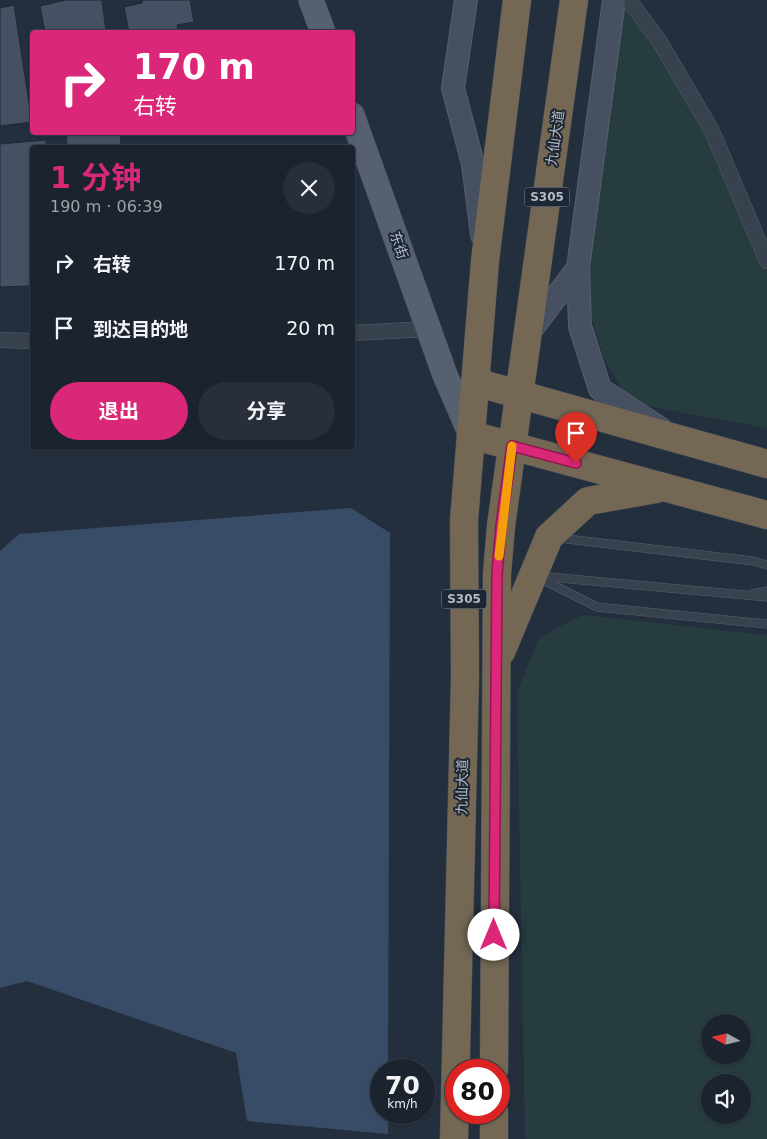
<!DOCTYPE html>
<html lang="zh">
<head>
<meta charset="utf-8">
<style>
  body { margin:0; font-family:"DejaVu Sans","Noto Sans SC",sans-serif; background:#282f3a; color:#f1f3f6; height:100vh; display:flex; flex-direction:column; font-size:19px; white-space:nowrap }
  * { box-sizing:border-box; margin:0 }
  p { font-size:16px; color:#a0a4aa }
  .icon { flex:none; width:28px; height:28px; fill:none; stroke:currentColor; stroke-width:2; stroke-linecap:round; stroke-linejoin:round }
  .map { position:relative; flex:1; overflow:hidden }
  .side { position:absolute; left:30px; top:145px; width:325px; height:305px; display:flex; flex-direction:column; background:#1b232e; border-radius:5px; box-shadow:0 1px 4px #0004,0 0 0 1px #39404a }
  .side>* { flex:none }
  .banner { position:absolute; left:30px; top:30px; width:325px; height:105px; border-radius:5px; box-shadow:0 1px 4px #0004,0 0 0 1px #39404a; background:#db2777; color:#fff; overflow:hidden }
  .needle { width:32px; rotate:278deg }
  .fabs { position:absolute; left:701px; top:1014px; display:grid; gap:10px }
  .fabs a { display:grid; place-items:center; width:50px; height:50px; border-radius:50%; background:#1b232e; box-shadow:0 1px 4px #0004,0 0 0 1px #39404a; font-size:25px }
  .speed { position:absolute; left:370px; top:1059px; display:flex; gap:10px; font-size:25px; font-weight:700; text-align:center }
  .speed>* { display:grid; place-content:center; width:65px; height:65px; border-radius:50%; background:#1b232e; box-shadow:0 1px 4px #0004,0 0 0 1px #39404a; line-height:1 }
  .speed small { font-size:12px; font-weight:400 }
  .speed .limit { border:8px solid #d22; background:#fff; color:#111 }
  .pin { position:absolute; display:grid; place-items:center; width:42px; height:42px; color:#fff; margin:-51px -21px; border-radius:50% 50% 50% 0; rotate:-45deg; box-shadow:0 0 5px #0007 }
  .pin .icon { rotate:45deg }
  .me { position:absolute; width:55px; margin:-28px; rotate:0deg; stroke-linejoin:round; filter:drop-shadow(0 0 4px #0008) }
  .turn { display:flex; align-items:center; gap:18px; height:105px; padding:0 20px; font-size:22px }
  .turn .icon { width:65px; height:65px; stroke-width:2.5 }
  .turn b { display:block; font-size:35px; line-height:42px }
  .round { display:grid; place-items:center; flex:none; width:52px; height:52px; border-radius:26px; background:#282f3a }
  .overview { display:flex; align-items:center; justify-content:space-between; height:85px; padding:0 20px }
  h1 { font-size:30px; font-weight:700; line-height:38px; color:#db2777 }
  .button { display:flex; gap:10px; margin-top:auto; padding:10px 20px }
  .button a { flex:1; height:58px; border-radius:30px; background:#db2777; color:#fff; font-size:20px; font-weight:700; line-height:58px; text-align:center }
  .button a+a { background:#282f3a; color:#f1f3f6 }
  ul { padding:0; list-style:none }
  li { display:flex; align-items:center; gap:15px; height:65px; padding:0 20px }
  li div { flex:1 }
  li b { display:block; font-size:19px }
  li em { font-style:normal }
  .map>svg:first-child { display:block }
  .green { fill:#263c3f; fill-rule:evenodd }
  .water { fill:#394c67 }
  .building { fill:#455162; stroke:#1f2835 }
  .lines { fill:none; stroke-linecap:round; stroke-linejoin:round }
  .lane-casing { stroke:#565f6c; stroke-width:9 }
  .street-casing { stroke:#565f6c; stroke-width:16 }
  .secondary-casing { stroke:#565f6c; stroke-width:24 }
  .primary-casing { stroke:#414a57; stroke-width:26 }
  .highway-casing { stroke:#434c59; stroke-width:29 }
  .lane { stroke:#38414e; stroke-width:8 }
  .street { stroke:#38414e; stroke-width:15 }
  .secondary { stroke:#465061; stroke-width:22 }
  .primary { stroke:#56606e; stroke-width:25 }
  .highway { stroke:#746855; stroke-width:28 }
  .route-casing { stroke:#8e194d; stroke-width:12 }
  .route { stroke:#db2777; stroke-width:9 }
  .slow { stroke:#f59e0b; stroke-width:9 }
  .labels { text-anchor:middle; stroke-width:4; stroke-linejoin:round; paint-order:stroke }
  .shield { fill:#1d2633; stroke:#878f9c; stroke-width:1 }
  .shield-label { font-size:12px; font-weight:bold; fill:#b4bcc9 }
  .street-label { font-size:14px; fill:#b4bcc9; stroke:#1d2633 }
</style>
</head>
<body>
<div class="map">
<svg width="767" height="1139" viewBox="0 0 767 1139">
  <rect width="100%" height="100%" fill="#242f3e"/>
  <!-- green -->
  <g class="green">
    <path d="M614,0h15l83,131 55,130v167l-137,-25 -27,-46 -25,-89z"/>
    <path d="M582,615l185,20v504h-242l-8,-447 22,-54zM710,1022h32v33h-32zM710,1082h32v33h-32z"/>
  </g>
  <!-- water -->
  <path class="water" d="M351,508l39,25 -2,537h-7v42l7,1v21l-141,-13 -11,-68 -209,-72 -27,7v-437l19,-17z"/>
  <!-- building -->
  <g class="building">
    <path d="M66,0h36l4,32h-61l-5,-26z"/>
    <path d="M142,0h48l4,22 -17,3 1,7h-49l-5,-25 18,-4z"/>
    <path d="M14,5l18,117 -32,4v-118z"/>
    <path d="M66,132h54l1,16h-54z"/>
    <path d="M46,140v8h-14v138l-32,1v-143z"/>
  </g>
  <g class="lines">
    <defs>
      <g id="lane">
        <path d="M559,538l194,23 14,4"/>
        <path d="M538,576l229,21"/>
        <path d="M537,577l60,30 170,17"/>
        <path d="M752,594l15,-3"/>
      </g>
      <g id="street">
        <path d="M629,0l31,42 52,89 55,130"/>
        <path d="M352,333l77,-4"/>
        <path d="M0,340l32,1"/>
      </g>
      <g id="secondary">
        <path d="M466,0l-13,88 20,76 9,71"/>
        <path d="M578,268l2,58 20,63 61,40"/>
        <path d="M528,334l50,-66 36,-268"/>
      </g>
      <g id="primary">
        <path d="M311,0l12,32"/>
        <path d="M352,115l93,260 26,60"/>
      </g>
      <g id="highway">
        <path d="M475,382l292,82"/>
        <path d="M471,435l296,80"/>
        <path d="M501,652l48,-115 39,-36 68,-12"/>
        <path d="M494,1070l3,-496 4,-48 73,-526"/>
        <path d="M454,1139l11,-463 -1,-155 21,-260 32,-261"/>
        <path d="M494,1139v-27"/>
      </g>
    </defs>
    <!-- lane casing -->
    <use href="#lane" class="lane-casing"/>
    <!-- street casing -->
    <use href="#street" class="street-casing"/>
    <!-- secondary casing -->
    <use href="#secondary" class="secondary-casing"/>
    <!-- primary casing -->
    <use href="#primary" class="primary-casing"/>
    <!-- highway casing -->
    <use href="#highway" class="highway-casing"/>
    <!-- lane -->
    <use href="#lane" class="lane"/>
    <!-- street -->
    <use href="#street" class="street"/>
    <!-- secondary -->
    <use href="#secondary" class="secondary"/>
    <!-- primary -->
    <use href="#primary" class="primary"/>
    <!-- highway -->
    <use href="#highway" class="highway"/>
  </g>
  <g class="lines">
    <defs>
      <path id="route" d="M494,935l3,-361 4,-48 11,-80 64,17"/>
    </defs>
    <!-- route casing -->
    <use href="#route" class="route-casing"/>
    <!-- route -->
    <use href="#route" class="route"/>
    <!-- slow -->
    <path class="slow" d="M499,556l13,-110"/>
  </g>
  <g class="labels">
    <!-- shield labels -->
    <g class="shield">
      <rect x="524.5" y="187.5" width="45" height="19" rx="4"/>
      <rect x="441.5" y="589.5" width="45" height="19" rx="4"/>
    </g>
    <g class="shield-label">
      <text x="547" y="201">S305</text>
      <text x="464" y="603">S305</text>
    </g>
    <!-- street labels -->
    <g class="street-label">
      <text transform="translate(555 138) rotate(-82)" y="5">九仙大道</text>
      <text transform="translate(399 245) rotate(71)" y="5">东街</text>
      <text transform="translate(462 787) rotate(-89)" y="5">九仙大道</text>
    </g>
  </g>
</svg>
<div class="fabs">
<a><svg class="needle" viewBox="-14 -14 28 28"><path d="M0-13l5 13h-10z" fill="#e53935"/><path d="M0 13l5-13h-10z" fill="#a0a4aa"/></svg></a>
<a><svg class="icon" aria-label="sound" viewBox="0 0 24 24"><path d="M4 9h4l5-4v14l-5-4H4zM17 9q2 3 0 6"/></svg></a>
</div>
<div class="speed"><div>70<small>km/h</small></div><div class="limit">80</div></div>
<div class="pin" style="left:576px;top:463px;background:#d93025"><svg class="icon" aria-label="arrive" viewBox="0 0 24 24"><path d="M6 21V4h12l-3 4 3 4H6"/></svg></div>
<svg class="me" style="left:494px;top:935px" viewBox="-20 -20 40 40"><circle r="19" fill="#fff"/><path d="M0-13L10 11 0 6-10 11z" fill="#db2777"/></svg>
<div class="banner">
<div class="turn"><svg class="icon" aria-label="right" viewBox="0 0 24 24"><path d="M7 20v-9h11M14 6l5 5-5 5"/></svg><div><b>170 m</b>右转</div></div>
</div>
<section class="side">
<div class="overview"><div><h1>1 分钟</h1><p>190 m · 06:39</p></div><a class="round"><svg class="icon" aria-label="close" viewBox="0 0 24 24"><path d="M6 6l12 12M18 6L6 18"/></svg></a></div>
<ul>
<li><svg class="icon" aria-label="right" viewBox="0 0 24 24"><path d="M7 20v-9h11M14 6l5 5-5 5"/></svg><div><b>右转</b></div><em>170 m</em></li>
<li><svg class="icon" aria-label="arrive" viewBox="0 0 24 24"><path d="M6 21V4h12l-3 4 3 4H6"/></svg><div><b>到达目的地</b></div><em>20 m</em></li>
</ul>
<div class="button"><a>退出</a><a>分享</a></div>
</section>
</div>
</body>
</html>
